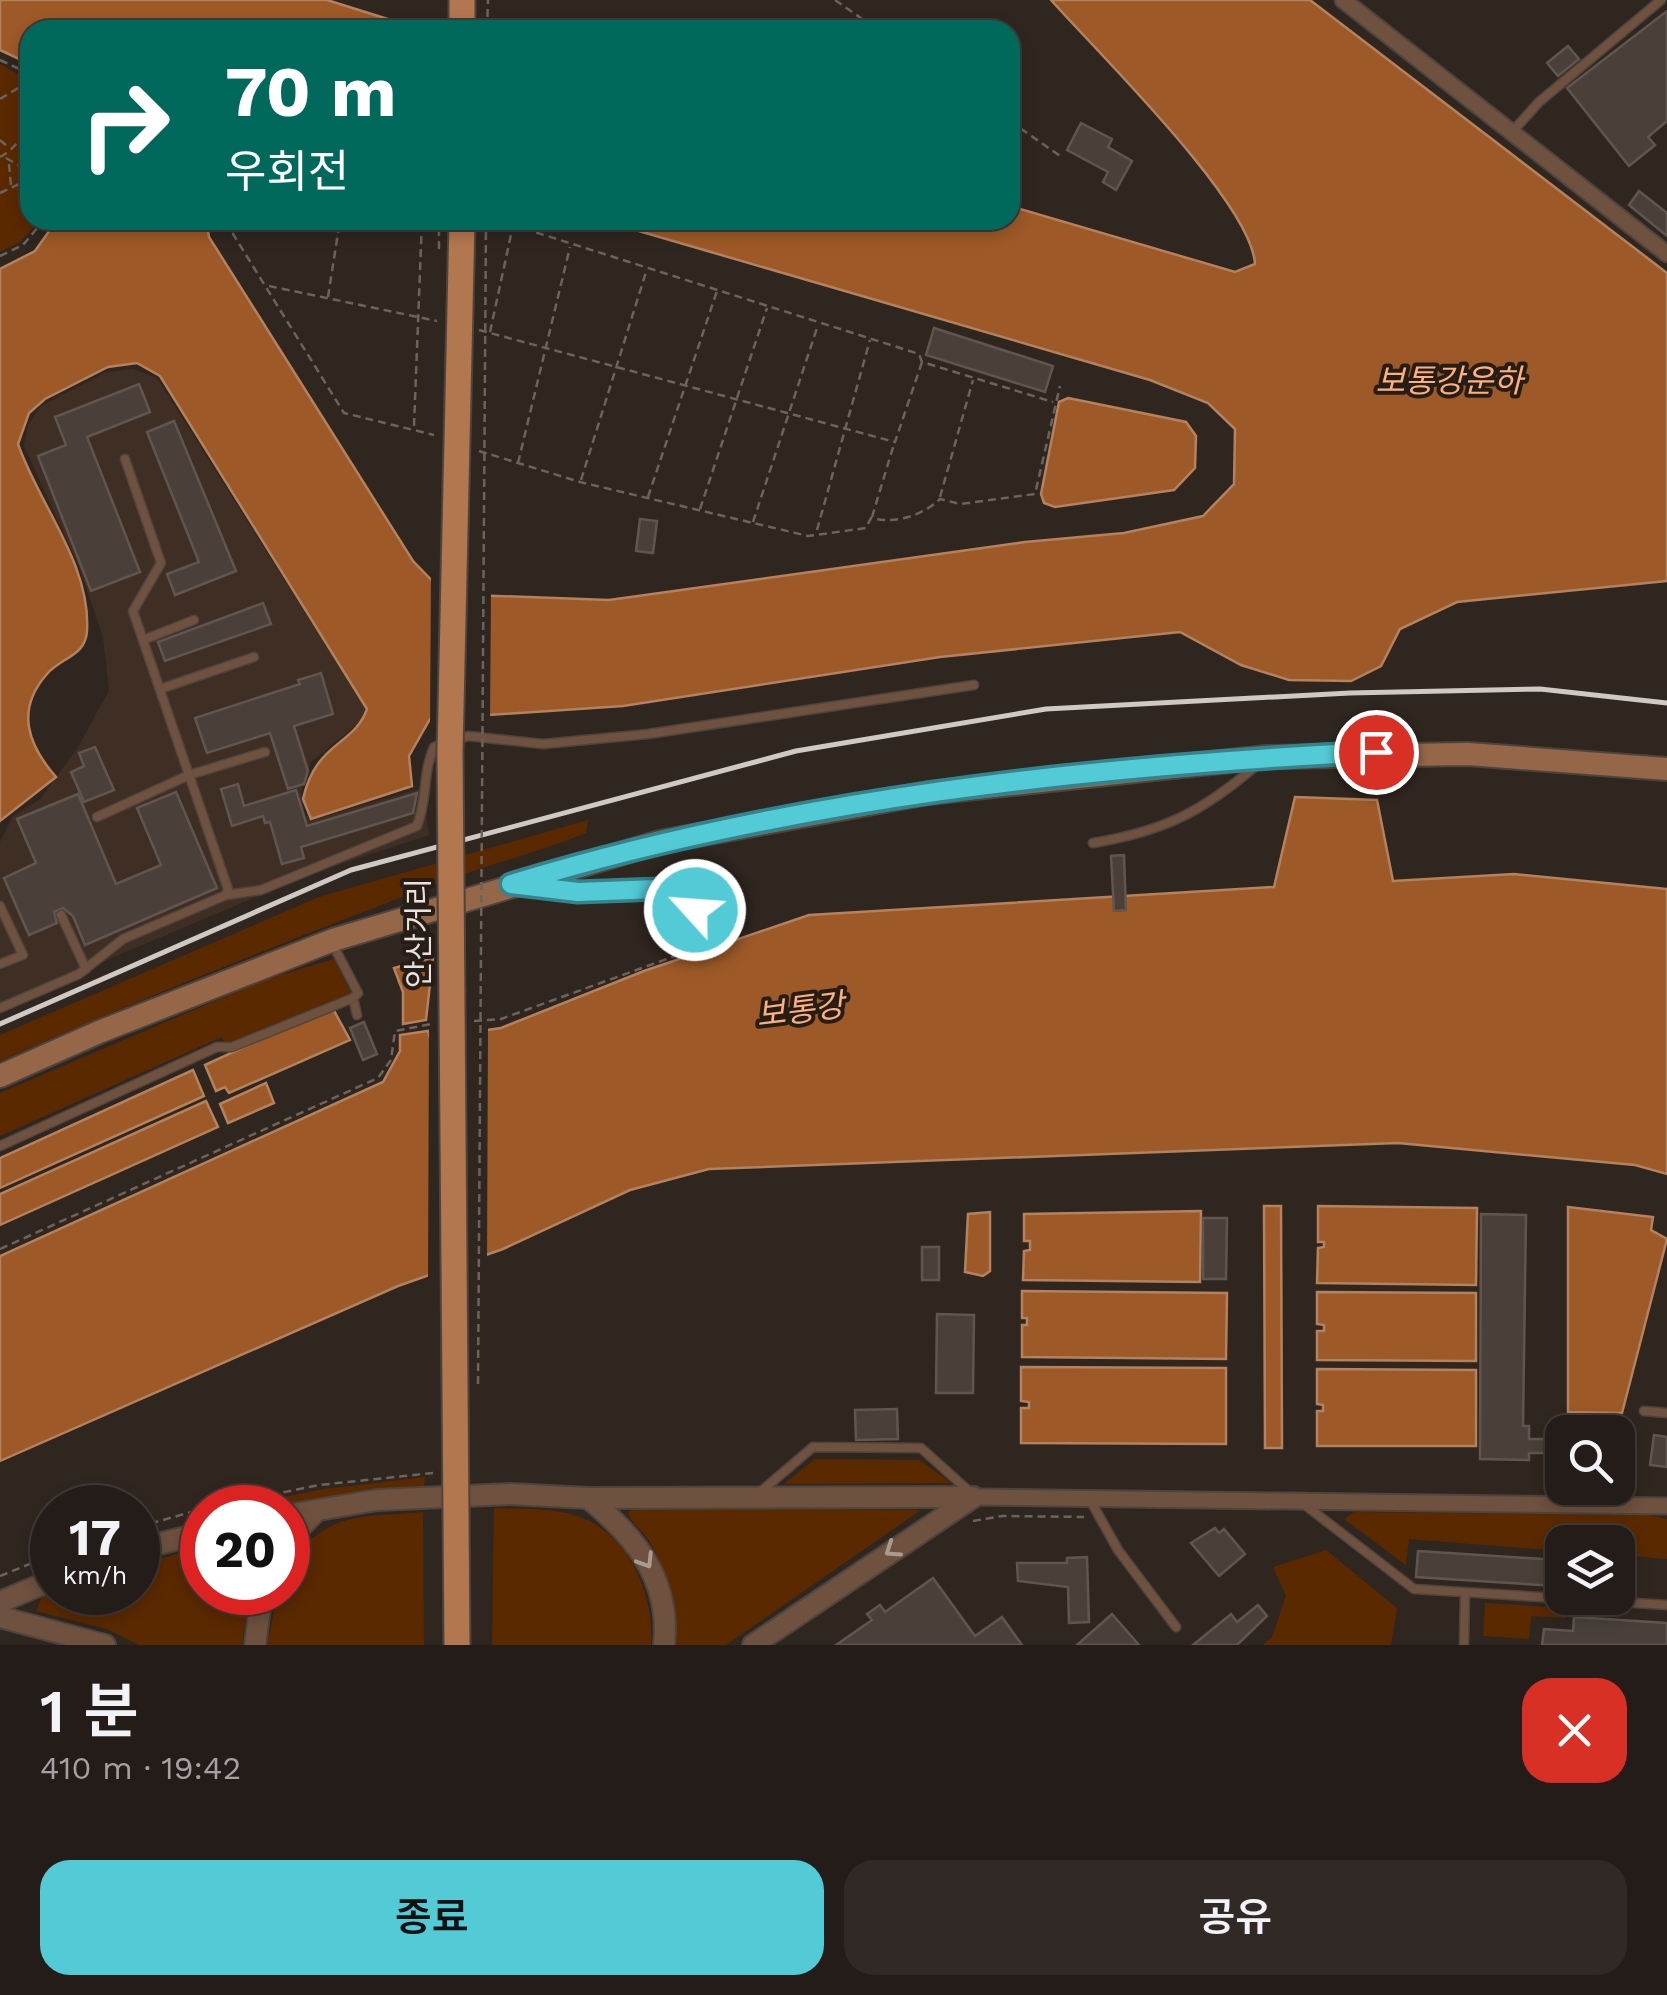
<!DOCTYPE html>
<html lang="ko">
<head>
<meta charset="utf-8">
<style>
  body { margin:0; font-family:"Work Sans","Noto Sans KR",sans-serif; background:#302925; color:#f1f3f6; height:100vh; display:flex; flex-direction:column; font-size:38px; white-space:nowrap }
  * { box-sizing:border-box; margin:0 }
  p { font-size:32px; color:#a3a1a2 }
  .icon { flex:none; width:55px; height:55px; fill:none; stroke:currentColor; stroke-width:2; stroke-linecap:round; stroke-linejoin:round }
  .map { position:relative; height:1645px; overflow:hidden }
  .drawer { display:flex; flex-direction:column; background:#241c18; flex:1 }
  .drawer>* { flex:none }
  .guide { position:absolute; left:20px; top:20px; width:1000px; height:210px; border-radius:30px; box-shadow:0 5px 15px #0003,0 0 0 2px #413a37; background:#00695c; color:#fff; overflow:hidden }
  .buttons { position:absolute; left:1545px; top:1415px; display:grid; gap:20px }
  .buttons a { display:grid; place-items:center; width:90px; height:90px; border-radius:20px; background:#241c18; box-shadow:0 5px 15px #0003,0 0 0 2px #413a37; font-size:50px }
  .speed { position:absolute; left:30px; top:1485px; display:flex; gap:20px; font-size:50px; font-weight:700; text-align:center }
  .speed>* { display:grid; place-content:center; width:130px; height:130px; border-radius:50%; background:#241c18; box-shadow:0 5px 15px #0003,0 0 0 2px #413a37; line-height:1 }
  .speed small { font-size:25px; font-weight:400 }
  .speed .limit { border:15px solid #d22; background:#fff; color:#111 }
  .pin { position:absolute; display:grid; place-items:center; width:85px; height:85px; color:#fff; margin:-42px; border:5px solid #fff; border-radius:50%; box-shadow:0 2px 10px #0007 }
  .me { position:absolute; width:110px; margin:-55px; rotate:296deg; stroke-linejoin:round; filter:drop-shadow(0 0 8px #0008) }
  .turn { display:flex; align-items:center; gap:35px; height:210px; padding:0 40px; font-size:45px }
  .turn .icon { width:130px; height:130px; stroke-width:2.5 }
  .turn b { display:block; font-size:70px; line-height:85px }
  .round { display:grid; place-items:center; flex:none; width:105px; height:105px; border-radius:30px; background:#302925 }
  .headline { display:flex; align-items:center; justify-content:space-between; height:170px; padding:0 40px }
  h1 { font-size:60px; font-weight:600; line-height:75px }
  .cta { display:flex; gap:20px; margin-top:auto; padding:20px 40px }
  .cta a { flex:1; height:115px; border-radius:30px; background:#52cbd7; color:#111; font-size:40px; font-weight:600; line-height:115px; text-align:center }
  .cta a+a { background:#302925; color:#f1f3f6 }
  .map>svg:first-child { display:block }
  .built { fill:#3e2e24 }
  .green { fill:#5a2900 }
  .water { fill:#9d5927; stroke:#b4825e; stroke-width:2.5 }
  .pier { fill:#302620 }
  .building { fill:#4a4039; stroke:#61564f; stroke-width:2.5 }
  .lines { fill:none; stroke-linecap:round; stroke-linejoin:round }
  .service-casing { stroke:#4e443e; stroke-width:11 }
  .minor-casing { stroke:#4e443e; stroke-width:19 }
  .tertiary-casing { stroke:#4e443e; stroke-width:24 }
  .secondary-casing { stroke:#4e443e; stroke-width:26 }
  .primary-casing { stroke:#4e443e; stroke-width:29 }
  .path { stroke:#6c635d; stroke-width:2.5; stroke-dasharray:8 5; stroke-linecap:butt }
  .service { stroke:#6e513e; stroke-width:8 }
  .minor { stroke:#6e513e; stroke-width:15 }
  .tertiary { stroke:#6e513e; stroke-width:20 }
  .secondary { stroke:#956748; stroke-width:22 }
  .primary { stroke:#b3774f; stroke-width:25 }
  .rail { stroke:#cfc8c3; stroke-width:5 }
  .primary-bridge-casing { stroke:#4e443e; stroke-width:29; stroke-linecap:butt }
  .path-bridge { stroke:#6c635d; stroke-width:2.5; stroke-dasharray:8 5; stroke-linecap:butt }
  .primary-bridge { stroke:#b3774f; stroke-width:25 }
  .oneway { stroke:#ac9a8e }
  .route-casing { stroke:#35848c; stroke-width:25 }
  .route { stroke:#52cbd7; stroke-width:18 }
  .labels { text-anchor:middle; stroke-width:8; stroke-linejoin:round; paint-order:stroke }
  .street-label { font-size:30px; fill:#e9e2de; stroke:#261d17 }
  .water-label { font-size:32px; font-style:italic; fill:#fdb07d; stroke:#261d17 }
</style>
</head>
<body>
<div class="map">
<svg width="1667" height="1645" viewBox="0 0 1667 1645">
  <rect width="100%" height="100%" fill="#302620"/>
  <!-- built -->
  <path class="built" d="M133,369l24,9 209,331 -7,14 -48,39 -10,31 4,22 7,5 110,-32 7,47 -116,38 -313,132v-163l13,-26 27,-17 37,-50 32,-59 -6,-53 -24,-70 -55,-121 4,-21 13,-19 65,-34z"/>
  <!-- green -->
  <g class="green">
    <path d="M0,64l30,17v139h10l-20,22 -20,10z"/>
    <path d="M588,820l-2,13c-49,20 -100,32 -150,51 -146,56 -293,113 -436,177v-26l319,-138z"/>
    <path d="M334,959l17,34 -126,51 -3,-7 -222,99v-43l264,-113z"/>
    <path d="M815,1459l105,1 31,23 -167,1z"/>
    <path d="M425,1477l-1,9 -159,21h-31l84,-17z"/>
    <path d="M635,1507l286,3 -195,135h-52c2,-35 -7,-78 -27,-107 -7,-10 -16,-14 -19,-26z"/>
    <path d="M494,1508c30,1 64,-1 93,12 45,20 68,80 64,125h-159z"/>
    <path d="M423,1512l1,133h-157l11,-52 10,-1 3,-36c49,-46 68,-38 132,-44z"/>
    <path d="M1354,1512l295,3 18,4v40l-49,-4v-13h-56v9l-153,-12 -3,26 -62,-46z"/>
    <path d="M202,1547v45l48,1 -8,52h-103l-32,-16 -71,-18 6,-14 11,-4 85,-1v-27z"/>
    <path d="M1326,1550l71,58 -6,37h-128l9,-8 14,-41 -13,-29z"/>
    <path d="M1485,1603l80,5v10l-34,-2 -2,23 -46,-3z"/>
  </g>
  <!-- water -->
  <g class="water">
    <path d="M0,0h327l96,30h-393v34l-30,-14z"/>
    <path d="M1051,0h259l357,273v308l-210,21 -57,27 -19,37 -30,15 -62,-1 -48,-15 -61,-33 -240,25 -317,49 -193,13 -21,37 3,30 -101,33 -8,-20c13,-58 51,-53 64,-90l-207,-333 -23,-13 -29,4 -63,32 -16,14 -11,31c21,61 73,120 69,187 -1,25 -27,27 -40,43 -32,36 -19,71 9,103l-56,44v-552l35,-18 22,-31h149l3,17 204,324 32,33 164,6 416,-58 99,-9 79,-17 31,-32 1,-55 -27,-26 -58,-23 -549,-160h409v-14l225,66 20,-8c-3,-61 -158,-212 -204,-264z"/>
    <path d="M1068,398l118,24 10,14 -1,32 -21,22 -119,17 -11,-4 -3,-9 18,-92z"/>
    <path d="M1295,797l82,3 16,81 121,-7 153,15v285l-32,-9 -237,-22 -689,26 -79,21 -127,59 -105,37 -398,175v-205l383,-174 17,-31v-16l28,-4 2,7 71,-10 143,-57 165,-56 465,-28z"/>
    <path d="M433,957l-7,63 -23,4v-32l-9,-24z"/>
    <path d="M332,1007l18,33 -121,53 -4,-6 -9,4 -11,-26z"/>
    <path d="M193,1070l11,26 -204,92v-30z"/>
    <path d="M266,1083l8,20 -46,20 -8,-19z"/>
    <path d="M206,1101l12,26 -218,98v-31z"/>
    <path d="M1264,1206h17l1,242h-17z"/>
    <path d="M1318,1206l159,2 -1,77 -159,-2 1,-35 6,-1v-5h-6z"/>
    <path d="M1568,1207l85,10 -2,13 16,9 -45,174 -54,-1z"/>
    <path d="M1201,1211l-1,71 -177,-2 1,-29 6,-1v-9h-6v-27z"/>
    <path d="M990,1212v59l-7,5 -18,-4 3,-58z"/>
    <path d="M1022,1291l205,2 -1,66 -204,-2v-32h5v-7h-5z"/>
    <path d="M1317,1292l159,1v68l-159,-1v-29h7v-6l-7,-1z"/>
    <path d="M1021,1367l205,1v76l-205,-1v-35h8v-6l-8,-1z"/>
    <path d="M1317,1369l159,1v76h-159v-35h6v-6l-6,-1z"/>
  </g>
  <!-- pier -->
  <g class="pier">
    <path d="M431,572l16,17 44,2 -1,132 -57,1 -3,4z"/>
    <path d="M488,1025l-1,236 -59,23 1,-258 4,7z"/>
  </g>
  <!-- building -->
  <g class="building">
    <path d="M1667,11v110l-19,16 7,8 -26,21 -62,-78z"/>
    <path d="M1568,46l11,13 -21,17 -11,-13z"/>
    <path d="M1081,123l31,16 -4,8 24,14 -16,29 -13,-8 5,-10 -41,-22z"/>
    <path d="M1639,191l28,22v23l-38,-31z"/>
    <path d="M934,328l119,38 -8,26 -119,-37z"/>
    <path d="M139,384l11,28 -63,25 53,135 -49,19 -53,-135 28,-11 -11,-28z"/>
    <path d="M174,421l62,150 -61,24 -8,-21 32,-12 -52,-130z"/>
    <path d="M640,519l17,2 -4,32 -17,-2z"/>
    <path d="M263,603l8,21 -106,37 -7,-19z"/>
    <path d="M321,673l12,41 -39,12 14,45 -4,13 -16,5 -18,-56 -63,20 -12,-35 105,-34 -2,-4z"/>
    <path d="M95,747l19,43 -30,12 -13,-30 13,-6 -5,-13z"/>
    <path d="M238,784l6,22 52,-16 11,36 110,-33 -4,20 -112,34 3,11 -22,6 -12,-42 -5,1 -2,-7 -31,10 -11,-37z"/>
    <path d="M176,792l41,96 -132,57 -12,-29 -10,-8 -9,4 3,11 -28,12 -25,-57 32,-15 -19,-44 61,-25 38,90 45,-19 -24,-57z"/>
    <path d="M1124,855l2,55 -12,1 -3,-55z"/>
    <path d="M364,1022l13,32 -14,6 -13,-32z"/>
    <path d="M1481,1214l45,1 -3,211h6v13h33v14h-33v7l-49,-1z"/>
    <path d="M1203,1218h24l-1,61h-23z"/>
    <rect x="922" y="1247" width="17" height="33"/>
    <path d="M937,1314l37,1 -1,78h-37z"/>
    <path d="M897,1409l1,30 -42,1 -1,-30z"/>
    <path d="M1654,1435l13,2v30l-17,-2z"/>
    <path d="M1215,1528l4,5 5,-4 21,25 -26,22 -28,-33z"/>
    <path d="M1418,1551l139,9 -2,26 -139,-9z"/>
    <path d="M1087,1557l2,65 -20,1 -1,-36 -50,-6 -1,-18h50v-5z"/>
    <path d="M933,1578l42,58 27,-19 20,28h-186l36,-25 -5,-6 13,-9 5,7z"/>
    <path d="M1258,1605l9,11 -30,29h-44l38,-31 6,8z"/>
    <path d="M1112,1614l27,31h-62z"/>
    <path d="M1574,1617l93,6v22h-125l2,-16 29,2z"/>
  </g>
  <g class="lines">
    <defs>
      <g id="service">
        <path d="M1513,131l26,-29 122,-102"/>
        <path d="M143,640l51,-20"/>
        <path d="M160,689l94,-32"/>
        <path d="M97,817l92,-42 76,-23"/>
        <path d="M1093,843c72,-12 111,-32 166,-80"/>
        <path d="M536,887l42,6 80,-4 37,22"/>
        <path d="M226,895l35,-5 156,-64c11,-28 5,-52 17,-79l34,-11 75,8 105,-10 326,-49"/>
        <path d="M0,906l23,49 -23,9"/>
        <path d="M61,915l25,54"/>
        <path d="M333,945l25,48 -5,5 4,17"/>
        <path d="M0,1008l79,-34 44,-35 103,-44 2,-6 -95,-278 28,-48 -36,-104"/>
        <path d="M0,1146l217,-99h15l121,-49"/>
        <path d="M1644,1411l23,2"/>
        <path d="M759,1493l54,-46 108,1 50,45"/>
        <path d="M1089,1498l29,52 58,77"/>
        <path d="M1305,1505l109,84 253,16"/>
        <path d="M1464,1645l1,-52"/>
      </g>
      <g id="minor">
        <path d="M1343,0l324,254"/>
        <path d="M973,1497l694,9"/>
      </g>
      <g id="tertiary">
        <path d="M588,1498c47,38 83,82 76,147"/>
        <path d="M288,1515l89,-15 133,-6 78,4 385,-1"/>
        <path d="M288,1540l28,-29"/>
        <path d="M138,1549l64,-16"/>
        <path d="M0,1602l52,-22"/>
        <path d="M0,1617l105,28"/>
        <path d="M255,1645l7,-53"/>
        <path d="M753,1645l219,-147"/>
      </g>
      <path id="secondary" d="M0,1076l99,-44 234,-92 327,-98 268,-49 339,-36 201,-3 199,15"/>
      <path id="primary" d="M462,30v-30"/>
    </defs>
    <!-- service casing -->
    <use href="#service" class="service-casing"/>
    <!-- minor casing -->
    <use href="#minor" class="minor-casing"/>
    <!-- tertiary casing -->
    <use href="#tertiary" class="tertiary-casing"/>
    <!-- secondary casing -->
    <use href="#secondary" class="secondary-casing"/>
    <!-- primary casing -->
    <use href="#primary" class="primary-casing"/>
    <!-- path -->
    <g class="path">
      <path d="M835,0l43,30"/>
      <path d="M487,30l1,-30"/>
      <path d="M0,60l30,14"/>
      <path d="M0,99l30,-18"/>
      <path d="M1010,121l53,37"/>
      <path d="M0,140l8,7"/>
      <path d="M0,157c25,-14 37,-41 20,-70"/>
      <path d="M6,158l24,14"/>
      <path d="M9,164l2,22"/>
      <path d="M0,193l30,-14"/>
      <path d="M236,220l-3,14 111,179 90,22"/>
      <path d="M0,256l23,-11 21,-25"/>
      <path d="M269,286l168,35"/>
      <path d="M328,297l12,-77"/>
      <path d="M479,330l416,112 27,-80"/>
      <path d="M490,332l22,-102 7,-3 400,127 3,8 131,40"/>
      <path d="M414,426l8,-206"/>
      <path d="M479,451l101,31 228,54 58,-8 5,-10c24,6 51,-2 69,-19l20,5 75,-10 25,-108"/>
      <path d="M518,463l52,-216"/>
      <path d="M581,480l66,-211"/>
      <path d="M648,497l69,-206"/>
      <path d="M940,497l33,-117"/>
      <path d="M700,509l67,-201"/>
      <path d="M872,517l22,-73"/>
      <path d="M753,522l65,-197"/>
      <path d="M817,530l53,-190"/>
      <path d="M474,1021l27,-2 199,-72"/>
      <path d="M0,1249l378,-171 13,-18 4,-29 36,-7"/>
      <path d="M207,1508l112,-23 114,-12"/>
      <path d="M973,1521l29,-5 82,1"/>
      <path d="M138,1527l64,-18"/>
      <path d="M0,1576l52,-21"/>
    </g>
    <!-- service -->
    <use href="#service" class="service"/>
    <!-- minor -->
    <use href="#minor" class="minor"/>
    <!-- tertiary -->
    <use href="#tertiary" class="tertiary"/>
    <!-- secondary -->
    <use href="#secondary" class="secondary"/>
    <!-- primary -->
    <use href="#primary" class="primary"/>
    <!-- rail -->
    <path class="rail" d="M0,1024l351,-154 445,-119 250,-42 304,-16 190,-4 127,14"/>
    <defs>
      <path id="primary-bridge" d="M457,1645l-7,-894 12,-531"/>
    </defs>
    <!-- primary-bridge casing -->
    <use href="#primary-bridge" class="primary-bridge-casing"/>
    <!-- path-bridge -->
    <g class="path-bridge">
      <path d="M439,249v-29"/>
      <path d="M478,1384l8,-1164"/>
    </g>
    <!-- primary-bridge -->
    <use href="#primary-bridge" class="primary-bridge"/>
  </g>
  <!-- one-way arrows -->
  <defs><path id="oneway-chevron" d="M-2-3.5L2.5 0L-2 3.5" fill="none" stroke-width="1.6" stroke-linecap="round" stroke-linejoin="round" transform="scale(2.5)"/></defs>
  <g class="oneway">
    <use href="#oneway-chevron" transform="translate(892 1550) rotate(146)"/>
    <use href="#oneway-chevron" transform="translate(646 1561) rotate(58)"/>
  </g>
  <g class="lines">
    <defs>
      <path id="route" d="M695,910l-37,-21 -80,3 -67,-8c279,-85 575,-118 865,-132"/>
    </defs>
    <!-- route casing -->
    <use href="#route" class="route-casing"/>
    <!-- route -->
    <use href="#route" class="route"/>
  </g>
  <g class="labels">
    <!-- street labels -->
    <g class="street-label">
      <text transform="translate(419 933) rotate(-90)" y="10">안산거리</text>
    </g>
    <!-- water labels -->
    <g class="water-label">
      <text x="1449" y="392">보통강운하</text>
      <text transform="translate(800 1010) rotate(-7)" y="11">보통강</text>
    </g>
  </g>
</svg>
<div class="buttons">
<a><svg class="icon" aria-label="search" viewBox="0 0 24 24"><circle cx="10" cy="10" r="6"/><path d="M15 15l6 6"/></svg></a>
<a><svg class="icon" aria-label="layers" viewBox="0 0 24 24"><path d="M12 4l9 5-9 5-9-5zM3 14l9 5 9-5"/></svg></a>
</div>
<div class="speed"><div>17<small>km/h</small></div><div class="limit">20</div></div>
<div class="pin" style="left:1376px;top:752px;background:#d93025"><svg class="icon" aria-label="arrive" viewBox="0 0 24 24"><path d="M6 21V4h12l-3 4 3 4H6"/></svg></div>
<svg class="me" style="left:695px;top:910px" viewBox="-20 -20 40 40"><circle r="17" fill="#52cbd7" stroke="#fff" stroke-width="3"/><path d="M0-11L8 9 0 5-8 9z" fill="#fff"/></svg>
<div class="guide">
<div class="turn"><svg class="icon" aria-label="right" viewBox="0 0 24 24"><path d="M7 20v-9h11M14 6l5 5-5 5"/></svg><div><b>70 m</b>우회전</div></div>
</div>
</div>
<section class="drawer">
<div class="headline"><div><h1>1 분</h1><p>410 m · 19:42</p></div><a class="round" style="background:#d93025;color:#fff"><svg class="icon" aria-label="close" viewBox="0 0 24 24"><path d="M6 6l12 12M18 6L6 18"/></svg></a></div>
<div class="cta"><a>종료</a><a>공유</a></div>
</section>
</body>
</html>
